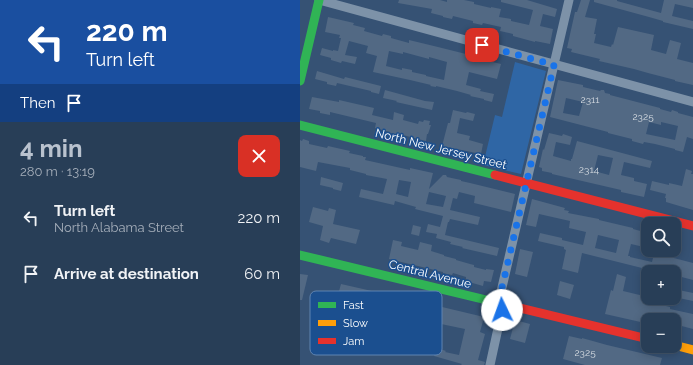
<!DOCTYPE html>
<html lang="en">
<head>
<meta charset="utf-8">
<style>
  body { margin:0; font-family:Raleway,sans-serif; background:#344961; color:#f1f3f6; height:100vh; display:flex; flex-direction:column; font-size:15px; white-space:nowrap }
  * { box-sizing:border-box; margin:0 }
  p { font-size:13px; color:#a5aeba }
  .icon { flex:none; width:22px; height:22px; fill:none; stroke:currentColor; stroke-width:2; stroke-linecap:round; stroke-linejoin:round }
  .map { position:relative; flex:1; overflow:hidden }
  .panel { display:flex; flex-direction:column; background:#283e57; width:300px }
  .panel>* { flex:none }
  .hud { background:#1a4fa0; color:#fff; overflow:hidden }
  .fabs { position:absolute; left:341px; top:217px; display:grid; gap:8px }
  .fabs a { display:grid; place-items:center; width:40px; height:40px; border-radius:8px; background:#283e57; box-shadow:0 2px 10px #0003,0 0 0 1px #44576d; font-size:20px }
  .pin { position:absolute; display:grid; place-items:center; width:34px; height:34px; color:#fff; margin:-17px; border-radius:8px; box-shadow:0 2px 6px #0006 }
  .me { position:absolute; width:44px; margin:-22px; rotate:357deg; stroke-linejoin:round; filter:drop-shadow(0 0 3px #0008) }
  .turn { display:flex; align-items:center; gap:14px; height:84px; padding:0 20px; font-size:18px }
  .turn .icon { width:52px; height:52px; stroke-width:2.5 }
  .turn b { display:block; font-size:28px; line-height:34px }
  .then { display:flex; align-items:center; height:38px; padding:0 20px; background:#0003; gap:8px; font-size:15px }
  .round { display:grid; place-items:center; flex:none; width:42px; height:42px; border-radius:8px; background:#344961 }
  .overview { display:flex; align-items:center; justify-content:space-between; height:68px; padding:0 20px }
  h1 { font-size:24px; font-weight:700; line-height:30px; color:#b9c2ce }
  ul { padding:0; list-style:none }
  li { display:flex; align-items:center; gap:12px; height:56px; padding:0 20px }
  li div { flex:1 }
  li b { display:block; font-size:15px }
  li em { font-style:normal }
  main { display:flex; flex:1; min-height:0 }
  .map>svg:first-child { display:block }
  .green { fill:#2f66a5 }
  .building { fill:#526984; fill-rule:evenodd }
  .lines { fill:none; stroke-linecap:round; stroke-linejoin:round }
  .street { stroke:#7d92a8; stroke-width:9 }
  .fast { stroke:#30b455; stroke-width:9 }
  .slow { stroke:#ff9f0a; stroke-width:9 }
  .jam { stroke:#e5322d; stroke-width:9 }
  .route { stroke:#1a73e8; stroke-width:7; stroke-dasharray:0 12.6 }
  .labels { text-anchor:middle; stroke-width:3; stroke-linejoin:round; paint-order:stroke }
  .number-label { font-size:10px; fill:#d4dae0 }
  .street-label { font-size:12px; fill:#fff; stroke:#1b4f8f }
  .key { fill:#1b4f8f; stroke:#5f84b1; stroke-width:1 }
  .key-label { font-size:11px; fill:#fff }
</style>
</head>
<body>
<main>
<section class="panel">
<div class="hud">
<div class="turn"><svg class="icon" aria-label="left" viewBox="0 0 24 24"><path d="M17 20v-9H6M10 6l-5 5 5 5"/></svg><div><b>220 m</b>Turn left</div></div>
<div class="then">Then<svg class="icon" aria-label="arrive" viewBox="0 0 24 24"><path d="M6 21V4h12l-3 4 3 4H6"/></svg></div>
</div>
<div class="overview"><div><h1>4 min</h1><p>280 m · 13:19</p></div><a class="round" style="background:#d93025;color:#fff"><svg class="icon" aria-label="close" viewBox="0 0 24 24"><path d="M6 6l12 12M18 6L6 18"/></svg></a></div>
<ul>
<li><svg class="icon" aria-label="left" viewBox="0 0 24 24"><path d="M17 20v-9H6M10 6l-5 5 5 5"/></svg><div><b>Turn left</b><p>North Alabama Street</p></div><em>220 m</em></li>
<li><svg class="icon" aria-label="arrive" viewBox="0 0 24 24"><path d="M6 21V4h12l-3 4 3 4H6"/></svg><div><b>Arrive at destination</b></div><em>60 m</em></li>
</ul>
</section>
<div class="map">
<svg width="393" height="365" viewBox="0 0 393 365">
  <rect width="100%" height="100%" fill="#365274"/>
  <!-- green -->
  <path class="green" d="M215,62l31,9 -25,103 -38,-9 12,-50 7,2z"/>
  <!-- building -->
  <g class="building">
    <path d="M99,0h41l7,2v-2h17l10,2v2l17,4v-1l10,2 -2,8 12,2v2l18,4 4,-15 -32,-8v-2h26l30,9 -2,8 -12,-3 -3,12 13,3 -3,15 -15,-3v1l-22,-6v-2l-13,-3 1,-4 -18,-4 -1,2 -9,-2v-2l-20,-5 -1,3 -9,-2v-1l-12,-3 1,-4 -34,-6z"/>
    <path d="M281,0h9l-5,17 12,2 -3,15h2l-2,9 17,4 1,-3 1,1 5,-18 36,8 -3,15 15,4 4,-14 11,3 -4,16 16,4v22l-18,-4v-1l-27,-7 -14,-4 -35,-8 1,-2 -29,-7 1,-3 -5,-1 8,-36h2z"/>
    <path d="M294,0h23v1l44,12 3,-13h29v8l-18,-4 -3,12 21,5v8l-30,-7v-1l-14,-4 -55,-15z"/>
    <path d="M28,17l26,6 -1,2 12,3 -1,3 18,5 1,-2 8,2v2l18,5v-3l29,7 44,11 2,2 17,4 -4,15 -28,-7 -3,13 15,4 -1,2 14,3 -2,8 -8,-2v-1l-14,-3 1,-1 -14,-4 -21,-5v1l-6,-1 1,-1 -21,-5 -37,-8 4,-16 -11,-3 2,-7 -19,-5 -4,14 12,2 -2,7 -13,-3 -1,2 -10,-3v-2l-11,-3 2,-7 11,3v-1l5,1 3,-13h-2l1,-3 -15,-3zM89,51l14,3v-2l26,7v-2l18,5 -3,18 -18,-4v-1l-14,-3v-2l-10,-2v2l-16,-4z"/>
    <path d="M17,71l27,8 1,-2 36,9 -2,8 -8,-2v-1l-34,-8 -1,3 -9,-2v-2l-12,-3z"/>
    <path d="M258,80l25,5v2l17,4 1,-1h3l1,3 5,1v1l50,13v1l11,3 1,-2 6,2v1l15,4v22l-6,-2 -4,15 -8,-2v-1l-20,-5 -11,-2 -1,2 -11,-3v-2l-24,-6v-1l-58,-15zM266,98l17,4 -4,14 -16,-3zM349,122l12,3v-3l17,4 -3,14 -29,-6z"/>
    <path d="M85,90l40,11 9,1 -2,8 -36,-8 1,-1 -14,-3z"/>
    <path d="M12,97l27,5v-2l35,8 -2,7 21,5 1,-8 10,3 -1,5 15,4 1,-3 4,1 1,-2 6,1 -1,4h2l-3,9h-1l-1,7 -27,-7v1l-9,-2v-1l-15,-4 1,-5 -46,-11v3l-10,-2v-2l-11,-2z"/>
    <path d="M153,110l13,3 1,-1 8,2 -2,7 -13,-3 -3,15 13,3 -1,4 14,4 -2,10 -39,-8 6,-23h2z"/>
    <path d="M249,133l13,3 1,-2 9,3 -2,8 -14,-3 -3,14 18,5v-2h1l5,-18 75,20 -2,7 -26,-6 -3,13 13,3v3l13,3 -3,13 -23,-5v-2l-69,-16v-1l-10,-2v-3l-3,-1 4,-18 1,1zM298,155l15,3 -4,17 -15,-4z"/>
    <path d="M3,139l6,2v3l18,4 1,-2 22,5 -1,2 14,3v1h3l-1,3 45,10v-2l23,5 -4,16 14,-14h3l1,2 14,3v1l9,2 45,11 -4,18 -37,-9 1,-7 -16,-4 -2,7 -4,-1 -3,12 30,7 -2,8 -28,-6 -1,3h-1l-3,13 54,13 -2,8 -35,-8 1,-1 -13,-3 1,-2 -15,-4 1,-4 -11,-2 2,-8 12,3 3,-11 -28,-7 1,-2 -21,-6 -1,4 -35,-8 2,-8 22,5 4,-15 -21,-4v-1l-16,-4v-2l-32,-6 -2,9 -16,-4v-27l2,1zM99,180l12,2 -3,15 -12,-3zM129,192l17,4 -3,11 -17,-3z"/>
    <path d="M386,169l6,2 -1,3h2v36l-27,-8v-4h-1l1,-4 -16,-4 2,-9 17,4v-2l13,3z"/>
    <path d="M21,177l22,6 -2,8 -8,-2v-1l-13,-3z"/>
    <path d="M232,199l33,9 -1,2 5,1 -1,2 31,6v1l34,8v1l15,4v15l-17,-4 -3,12h2v1l22,5 3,-12h17l-2,7 23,6v17l-19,-5v-3h-11l-20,-5 -1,1 -60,-15 -4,20 -16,-4 4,-19 -2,-1v-2l-26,-6 2,-8 22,5v2l21,5 3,-13 -17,-4 1,-7 -31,-7 -3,13 -10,-2zM298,235l21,5 -3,13 -21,-5z"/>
    <path d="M13,207l15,4 1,-3 7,2 -3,14 27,6 -4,14 -25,-6 -2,5 -9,-3 3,-14 -14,-4z"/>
    <path d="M113,225l8,2 -2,9 -8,-2z"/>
    <path d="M93,240l9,2 -1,4 17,4 2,-8 12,3 -1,6 13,4v1l12,3v1l14,4 4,1v2l12,3v-1l8,1 -3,12 -7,-1 -1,5 -14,-4v-2l-3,-1v-2l-13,-4 -1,2 -9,-2v-1l-54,-13z"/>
    <path d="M220,249l13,3 -6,25 -12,-3z"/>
    <path d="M0,274l8,1 -6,25h-2z"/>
    <path d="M317,274l9,3 -3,14 25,6v1h3l-1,4 20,5v2l23,5v15l-19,-5v-4h-28l-1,3 -40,-9 6,-24 2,1z"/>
    <path d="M260,281l14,4 -4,14 -13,-4z"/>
    <path d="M41,284l53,12v-1l13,3 10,2v1l67,16 -4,15 5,2 -7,26 7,2 -1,3h-23l1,-1 -28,-8 3,-8 9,3 -1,1 14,3 6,-26 -24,-5 -1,2 -53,-11 -1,2 -14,-3 -2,4 -10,-2 2,-8 -26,-6z"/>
    <path d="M374,289l19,4v8l-19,-4z"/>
    <path d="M215,320l15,4 -5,19 -15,-4z"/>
    <path d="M269,336l13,3v-1l25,7 55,13 -2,7h-75l-22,-6z"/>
  </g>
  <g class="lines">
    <!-- street -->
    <g class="street">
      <path d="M19,0l374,102"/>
      <path d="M190,365l12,-55 -2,-8v-6l69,-296"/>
    </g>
    <!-- fast -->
    <g class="fast">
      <path d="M0,81l19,-81"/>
      <path d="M0,125l195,50"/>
      <path d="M0,255l203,49"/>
    </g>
    <!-- slow -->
    <path class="slow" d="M374,345l19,5"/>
    <!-- jam -->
    <g class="jam">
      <path d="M195,175l198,51"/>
      <path d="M203,304l145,35"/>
    </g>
  </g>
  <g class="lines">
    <!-- route -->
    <path class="route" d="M182,45l72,20 -54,231v6l2,8"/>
  </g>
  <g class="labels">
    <!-- number labels -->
    <g class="number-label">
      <text x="290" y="103">2311</text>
      <text x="343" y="120">2325</text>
      <text x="289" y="173">2314</text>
      <text x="285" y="356">2325</text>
    </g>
    <!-- street labels -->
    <g class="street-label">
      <text transform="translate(141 149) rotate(14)" y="4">North New Jersey Street</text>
      <text transform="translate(130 274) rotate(14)" y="4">Central Avenue</text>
    </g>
  </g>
  <!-- legend -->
  <rect x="10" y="291" width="132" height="64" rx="6" class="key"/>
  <rect x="18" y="302" width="18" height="6" fill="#30b455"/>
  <rect x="18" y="320" width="18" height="6" fill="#ff9f0a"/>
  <rect x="18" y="338" width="18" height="6" fill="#e5322d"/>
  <g class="key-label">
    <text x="43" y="309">Fast</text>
    <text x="43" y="327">Slow</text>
    <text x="43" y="345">Jam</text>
  </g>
</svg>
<div class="fabs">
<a><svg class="icon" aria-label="search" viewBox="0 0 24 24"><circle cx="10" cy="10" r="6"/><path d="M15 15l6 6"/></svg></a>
<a>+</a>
<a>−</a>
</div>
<div class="pin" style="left:182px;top:45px;background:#d93025"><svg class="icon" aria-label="arrive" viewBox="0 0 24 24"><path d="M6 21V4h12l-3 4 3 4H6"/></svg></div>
<svg class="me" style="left:202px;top:310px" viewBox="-20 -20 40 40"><circle r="19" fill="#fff"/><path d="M0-13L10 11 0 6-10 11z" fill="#1a73e8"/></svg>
</div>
</main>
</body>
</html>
